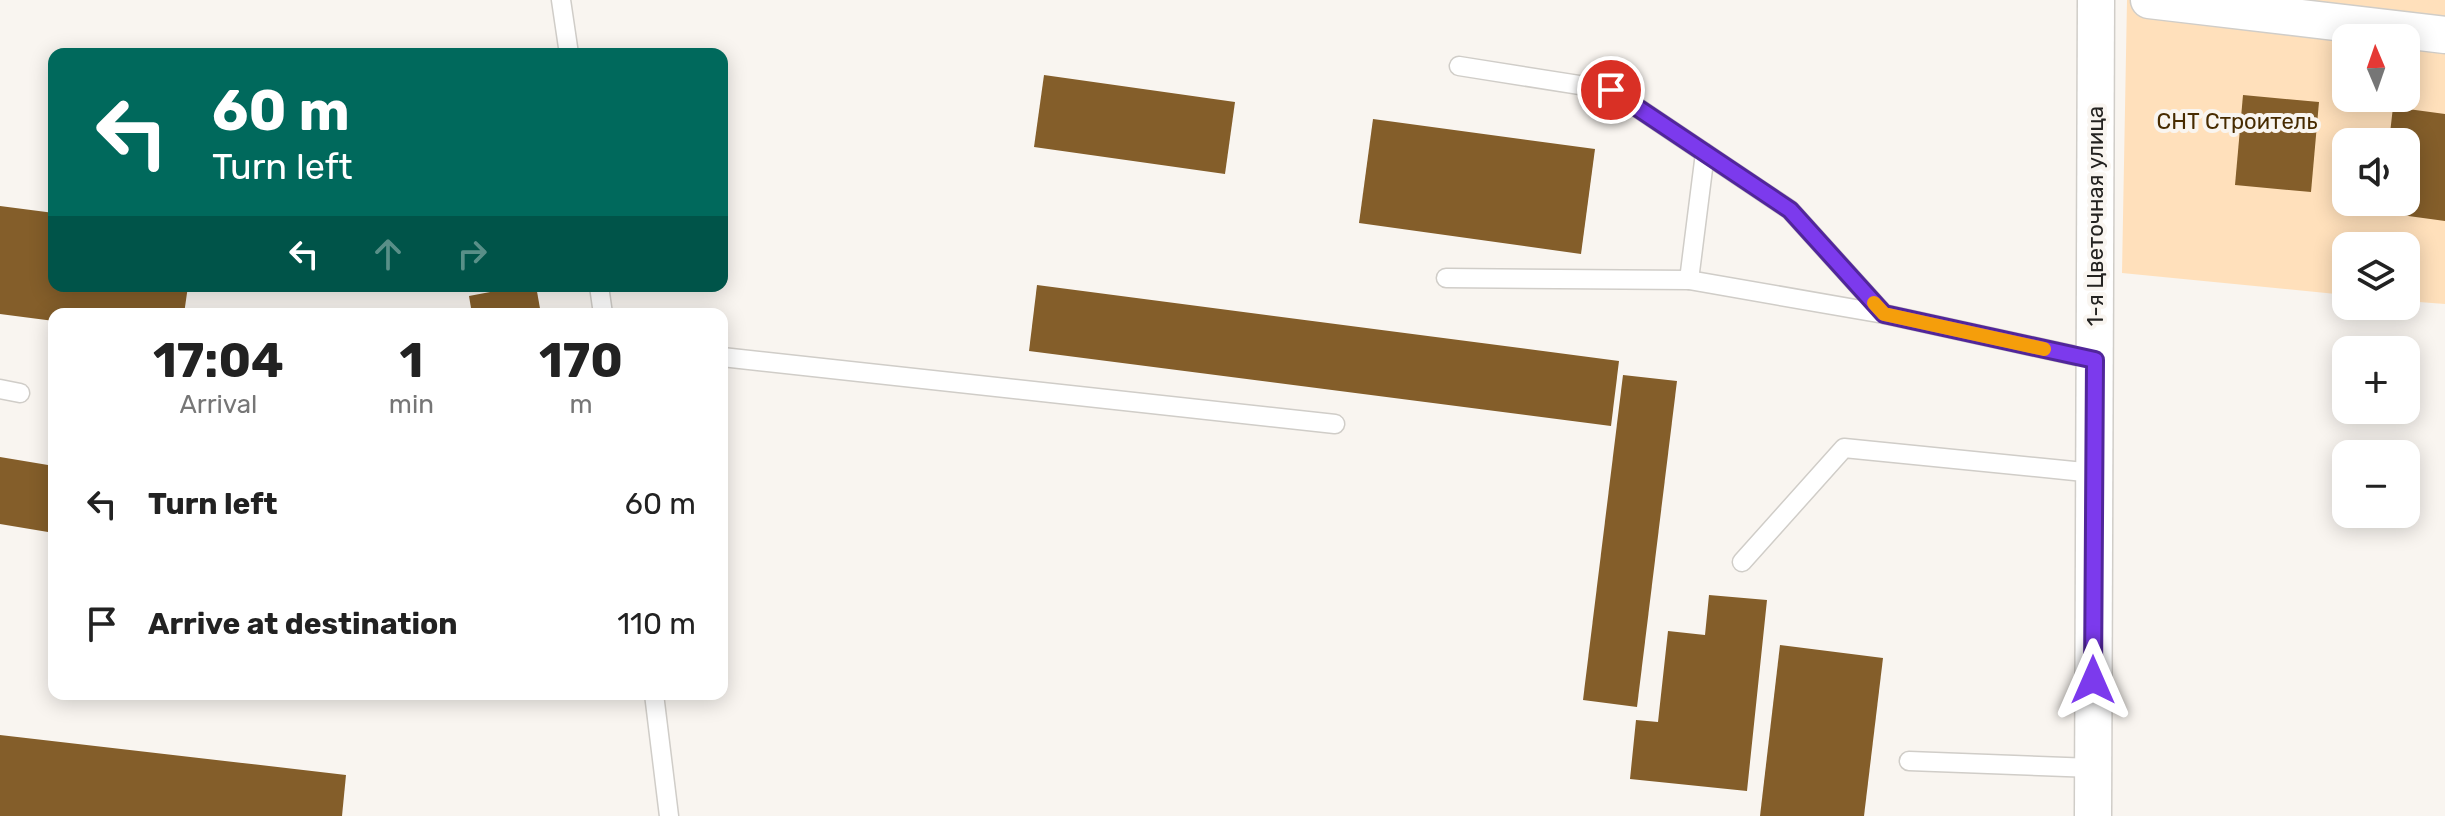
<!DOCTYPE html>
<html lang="en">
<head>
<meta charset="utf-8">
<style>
  body { margin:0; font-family:Rubik,sans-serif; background:#f6f6f6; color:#222; height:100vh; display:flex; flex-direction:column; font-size:30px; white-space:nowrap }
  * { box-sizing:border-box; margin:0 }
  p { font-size:26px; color:#767676 }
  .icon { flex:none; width:44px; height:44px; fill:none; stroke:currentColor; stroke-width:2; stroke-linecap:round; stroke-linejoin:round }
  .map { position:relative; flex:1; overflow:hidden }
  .drawer { position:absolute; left:48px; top:308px; width:680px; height:392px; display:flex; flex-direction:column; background:#fff; border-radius:16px; box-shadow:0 4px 20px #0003 }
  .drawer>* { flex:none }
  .top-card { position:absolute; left:48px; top:48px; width:680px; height:244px; border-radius:16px; box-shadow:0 4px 20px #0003; background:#00695c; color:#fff; overflow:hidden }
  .needle { width:52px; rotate:358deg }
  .fabs { position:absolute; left:2332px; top:24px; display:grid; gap:16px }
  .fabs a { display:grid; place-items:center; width:88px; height:88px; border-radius:16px; background:#fff; box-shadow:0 4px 20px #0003; font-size:40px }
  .pin { position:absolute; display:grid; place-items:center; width:68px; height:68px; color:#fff; margin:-34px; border:4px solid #fff; border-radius:50%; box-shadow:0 2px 8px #0007 }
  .me { position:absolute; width:88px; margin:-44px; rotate:0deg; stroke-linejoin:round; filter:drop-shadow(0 0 6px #0008) }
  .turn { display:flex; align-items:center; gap:28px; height:168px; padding:0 32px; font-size:36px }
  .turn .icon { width:104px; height:104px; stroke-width:2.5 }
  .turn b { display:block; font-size:56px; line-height:68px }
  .lanes { display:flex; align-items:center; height:76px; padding:0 32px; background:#0003; justify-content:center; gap:40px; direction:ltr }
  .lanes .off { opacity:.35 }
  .eta { display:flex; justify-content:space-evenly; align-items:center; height:136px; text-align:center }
  .eta b { font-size:48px; font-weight:700; line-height:56px }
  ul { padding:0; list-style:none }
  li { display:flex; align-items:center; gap:24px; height:120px; padding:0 32px }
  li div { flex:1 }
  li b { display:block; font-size:30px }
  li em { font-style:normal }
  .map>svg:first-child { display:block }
  .green { fill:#ffe0bb; fill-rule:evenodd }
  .building { fill:#845e2a }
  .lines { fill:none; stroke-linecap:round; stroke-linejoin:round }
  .service-casing { stroke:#d0cdc8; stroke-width:21 }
  .minor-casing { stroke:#d0cdc8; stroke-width:39 }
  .service { stroke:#fff; stroke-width:18 }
  .minor { stroke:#fff; stroke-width:36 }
  .route-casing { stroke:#51269a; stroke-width:20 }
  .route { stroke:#7c3aed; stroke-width:14 }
  .slow { stroke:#f59e0b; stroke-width:14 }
  .labels { text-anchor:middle; stroke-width:8; stroke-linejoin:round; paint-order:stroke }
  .park-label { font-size:22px; fill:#472b00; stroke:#f9f5f0 }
  .street-label { font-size:22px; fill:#242321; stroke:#f9f5f0 }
</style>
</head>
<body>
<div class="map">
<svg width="2445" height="816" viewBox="0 0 2445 816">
  <rect width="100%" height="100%" fill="#f9f5f0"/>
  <!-- green -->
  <path class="green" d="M2127,0h318v304l-39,-3v-55h-60v49l-224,-22zM2346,38h60v60h-60zM2346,142h60v60h-60z"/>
  <!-- building -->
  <g class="building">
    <path d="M1044,75l191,27 -10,72 -191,-27z"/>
    <path d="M2243,95l76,7 -8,90 -76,-7z"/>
    <path d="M2393,107l52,7v107l-66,-9 1,-10h26v-60h-17z"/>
    <path d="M1373,119l222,30 -14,105 -222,-31z"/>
    <path d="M0,206l54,7v73h134l-4,28h-130v7l-54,-7z"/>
    <path d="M1037,285l582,76 -8,65 -582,-75z"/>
    <path d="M522,286h14l5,28h-69l-3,-18z"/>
    <path d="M1623,375l54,6 -40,326 -54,-7z"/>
    <path d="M0,457l54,9v67l-54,-9z"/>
    <path d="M1709,595l58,5 -20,191 -117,-12 6,-59 22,2 10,-91 37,4z"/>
    <path d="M1780,645l103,13 -19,158h-104z"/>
    <path d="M0,735l346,40 -4,41h-342z"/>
  </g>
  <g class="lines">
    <defs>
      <g id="service">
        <path d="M561,0l8,54"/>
        <path d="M1459,66l152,24 179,120 94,104 211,46"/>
        <path d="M1446,278l243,2 16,-127"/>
        <path d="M1689,280l195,34"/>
        <path d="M599,286l4,28"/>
        <path d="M722,357l613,67"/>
        <path d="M0,389l20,4"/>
        <path d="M1742,562l102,-114 250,25"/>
        <path d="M654,694l15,122"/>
        <path d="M1909,761l184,7"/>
      </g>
      <g id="minor">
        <path d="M2149,0l296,35"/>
        <path d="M2093,816l3,-816"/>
      </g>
    </defs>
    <!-- service casing -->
    <use href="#service" class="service-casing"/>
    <!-- minor casing -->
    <use href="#minor" class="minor-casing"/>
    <!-- service -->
    <use href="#service" class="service"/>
    <!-- minor -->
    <use href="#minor" class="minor"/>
  </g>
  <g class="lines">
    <defs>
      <path id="route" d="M1611,90l179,120 94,104 211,46 -2,320"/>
    </defs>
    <!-- route casing -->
    <use href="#route" class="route-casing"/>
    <!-- route -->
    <use href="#route" class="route"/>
    <!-- slow -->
    <path class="slow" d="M1874,303l10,11 160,35"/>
  </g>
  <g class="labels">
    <!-- park labels -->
    <g class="park-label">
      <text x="2237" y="129">СНТ Строитель</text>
    </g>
    <!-- street labels -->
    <g class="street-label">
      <text transform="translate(2095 216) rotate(-90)" y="8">1-я Цветочная улица</text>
    </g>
  </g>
</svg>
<div class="fabs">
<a><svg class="needle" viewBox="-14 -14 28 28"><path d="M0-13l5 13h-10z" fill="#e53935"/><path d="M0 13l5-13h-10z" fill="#767676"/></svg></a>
<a><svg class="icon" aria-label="sound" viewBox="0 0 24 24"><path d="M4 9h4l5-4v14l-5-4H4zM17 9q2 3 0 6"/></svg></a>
<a><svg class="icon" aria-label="layers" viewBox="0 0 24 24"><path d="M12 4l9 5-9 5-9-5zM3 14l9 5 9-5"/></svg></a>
<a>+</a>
<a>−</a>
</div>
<div class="pin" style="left:1611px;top:90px;background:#d93025"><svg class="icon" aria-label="arrive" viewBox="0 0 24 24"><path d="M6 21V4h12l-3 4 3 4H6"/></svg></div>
<svg class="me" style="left:2093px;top:680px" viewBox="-20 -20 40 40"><path d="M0-17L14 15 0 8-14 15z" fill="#7c3aed" stroke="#fff" stroke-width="4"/></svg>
<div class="top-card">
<div class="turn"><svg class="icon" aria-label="left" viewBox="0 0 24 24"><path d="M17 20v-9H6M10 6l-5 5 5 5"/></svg><div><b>60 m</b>Turn left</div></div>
<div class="lanes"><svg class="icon" aria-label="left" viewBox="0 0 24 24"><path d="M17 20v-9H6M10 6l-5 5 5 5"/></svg><svg class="icon off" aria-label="ahead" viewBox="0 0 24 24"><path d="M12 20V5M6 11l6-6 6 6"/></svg><svg class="icon off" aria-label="right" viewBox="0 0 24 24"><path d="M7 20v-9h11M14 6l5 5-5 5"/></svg></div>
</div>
<section class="drawer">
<div class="eta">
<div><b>17:04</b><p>Arrival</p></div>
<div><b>1</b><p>min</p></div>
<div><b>170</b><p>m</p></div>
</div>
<ul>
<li><svg class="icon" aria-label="left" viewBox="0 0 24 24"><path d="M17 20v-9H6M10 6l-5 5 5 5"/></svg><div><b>Turn left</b></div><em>60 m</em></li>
<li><svg class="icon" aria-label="arrive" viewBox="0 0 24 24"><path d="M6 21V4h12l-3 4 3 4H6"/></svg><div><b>Arrive at destination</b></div><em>110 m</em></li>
</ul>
</section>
</div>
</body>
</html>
